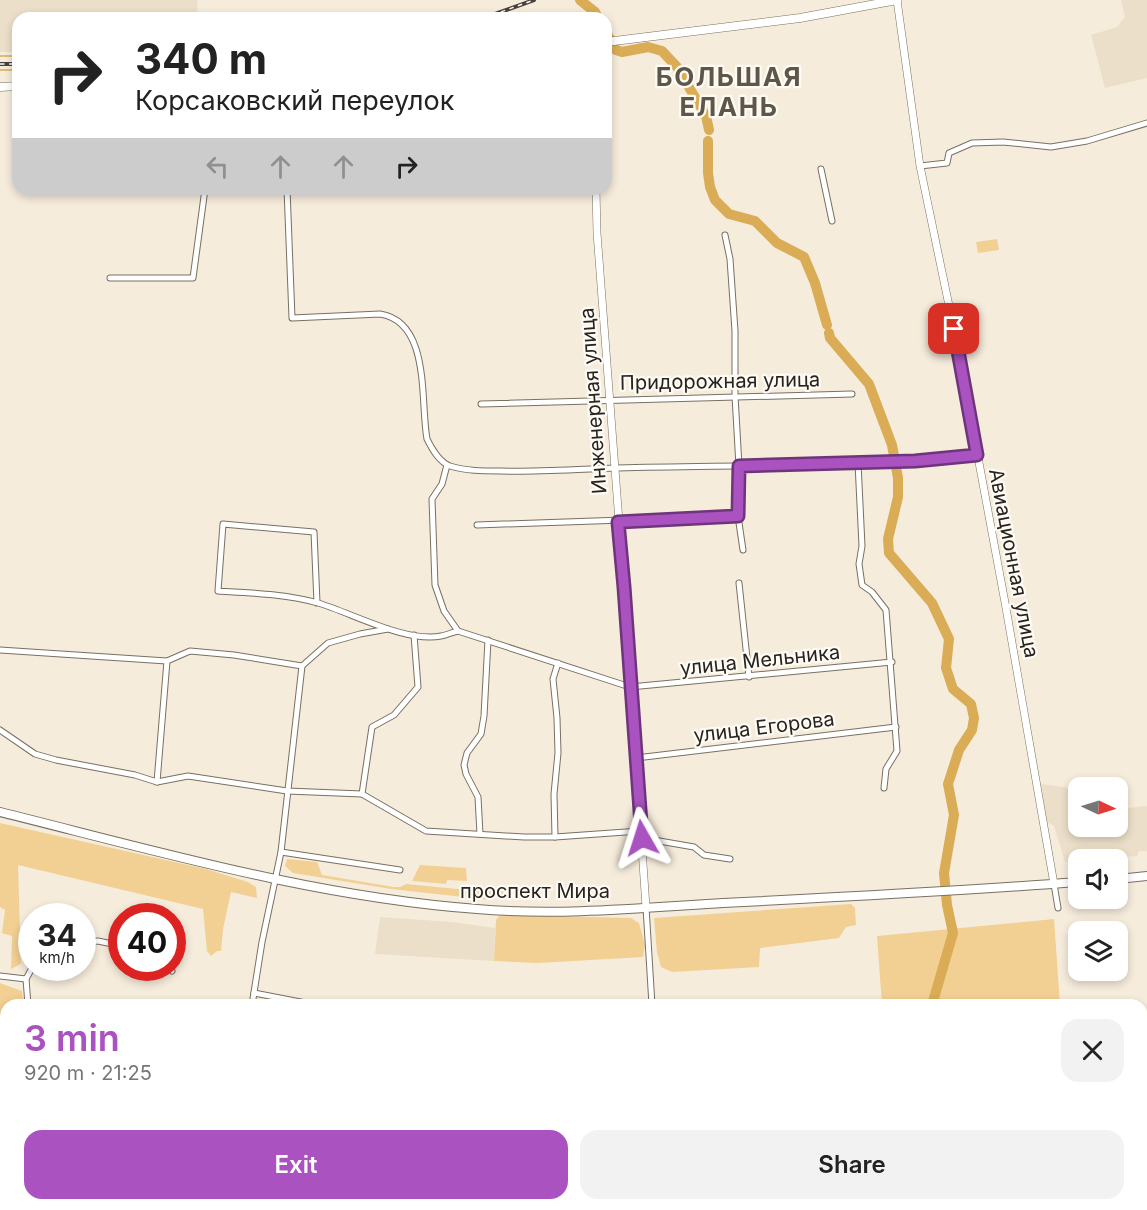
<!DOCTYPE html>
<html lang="en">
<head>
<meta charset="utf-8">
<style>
  body { margin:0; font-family:Inter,sans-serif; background:#f2f2f2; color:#222; height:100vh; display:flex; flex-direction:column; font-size:22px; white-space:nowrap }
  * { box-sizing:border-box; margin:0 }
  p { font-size:20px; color:#767676 }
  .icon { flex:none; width:33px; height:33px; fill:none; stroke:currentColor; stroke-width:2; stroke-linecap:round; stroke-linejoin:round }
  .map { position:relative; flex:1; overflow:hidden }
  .details { position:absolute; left:0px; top:999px; width:1148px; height:212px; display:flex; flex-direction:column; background:#fff; border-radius:18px 18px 0 0; box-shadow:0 3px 9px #0003 }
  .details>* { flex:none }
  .guide { position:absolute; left:12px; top:12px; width:600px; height:183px; border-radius:18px; box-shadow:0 3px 9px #0003; background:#fff; color:#222; overflow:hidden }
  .needle { width:39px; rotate:94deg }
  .controls { position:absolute; left:1068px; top:777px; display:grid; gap:12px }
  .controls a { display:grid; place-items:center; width:60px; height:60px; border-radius:12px; background:#fff; box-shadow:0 3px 9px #0003; font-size:30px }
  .speed { position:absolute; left:18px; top:903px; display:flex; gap:12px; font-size:30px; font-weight:700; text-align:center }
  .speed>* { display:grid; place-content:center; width:78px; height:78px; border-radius:50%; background:#fff; box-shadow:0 3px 9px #0003; line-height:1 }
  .speed small { font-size:15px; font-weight:400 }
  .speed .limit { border:9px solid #d22; background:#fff; color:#111 }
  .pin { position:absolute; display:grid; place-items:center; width:51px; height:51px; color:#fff; margin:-26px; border-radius:12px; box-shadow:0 3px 9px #0006 }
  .me { position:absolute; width:66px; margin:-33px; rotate:354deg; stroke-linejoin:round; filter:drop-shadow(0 0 4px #0008) }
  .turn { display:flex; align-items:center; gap:21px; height:126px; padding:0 24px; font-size:27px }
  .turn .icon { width:78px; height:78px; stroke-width:2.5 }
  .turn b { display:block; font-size:42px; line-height:51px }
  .lanes { display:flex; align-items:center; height:57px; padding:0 24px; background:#0003; justify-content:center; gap:30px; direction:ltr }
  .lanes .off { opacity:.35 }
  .round { display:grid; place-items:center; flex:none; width:63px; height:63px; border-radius:18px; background:#f2f2f2 }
  .overview { display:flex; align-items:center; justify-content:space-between; height:102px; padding:0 24px }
  h1 { font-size:36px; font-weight:600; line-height:45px; color:#aa52bf }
  .button { display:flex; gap:12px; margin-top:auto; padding:12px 24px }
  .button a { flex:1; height:69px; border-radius:18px; background:#aa52bf; color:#fff; font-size:24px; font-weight:600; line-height:69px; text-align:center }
  .button a+a { background:#f2f2f2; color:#222 }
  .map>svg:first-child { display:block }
  .built { fill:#ecdfc9 }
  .green { fill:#f2d094 }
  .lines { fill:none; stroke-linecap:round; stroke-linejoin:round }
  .stream { stroke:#daac56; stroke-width:1.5 }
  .river { stroke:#daac56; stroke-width:10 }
  .minor-casing { stroke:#797062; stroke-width:7 }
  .tertiary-casing { stroke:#797062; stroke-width:8 }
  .secondary-casing { stroke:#797062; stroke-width:9 }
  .primary-casing { stroke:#797062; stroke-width:10 }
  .minor { stroke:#fff; stroke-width:5 }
  .tertiary { stroke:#fff; stroke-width:7 }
  .secondary { stroke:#fff; stroke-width:8 }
  .primary { stroke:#fff; stroke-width:8 }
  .rail-casing { stroke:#47423c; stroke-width:4 }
  .rail { stroke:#fefaf4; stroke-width:1.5; stroke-dasharray:4.5; stroke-linecap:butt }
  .route-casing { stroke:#6e357c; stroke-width:15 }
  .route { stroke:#aa52bf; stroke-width:10 }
  .labels { text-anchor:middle; stroke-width:4.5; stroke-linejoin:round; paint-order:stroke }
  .street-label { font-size:20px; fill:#27231e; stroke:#fefaf4 }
  .district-label { font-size:26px; font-weight:bold; letter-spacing:1.5px; fill:#5e5649; stroke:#fefaf4 }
</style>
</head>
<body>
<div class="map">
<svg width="1147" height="1210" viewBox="0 0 1147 1210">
  <rect width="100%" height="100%" fill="#f6ecdc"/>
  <!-- built -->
  <g class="built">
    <path d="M0,0h197l1,18h-180v34h-18z"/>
    <path d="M1121,0h26v78l-42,10 -14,-53 26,-8 8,-10z"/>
    <path d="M1041,784l37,5v37h40v-17l29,-3v45h-8l-2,5 -59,4v1l-13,1 -11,-36 -7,-4z"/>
    <path d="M380,917l72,5 43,6 -1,33 -119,-7z"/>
  </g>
  <!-- green -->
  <g class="green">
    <path d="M997,239l2,11 -21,3 -2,-11z"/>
    <path d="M0,823l206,46 42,13 8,5 1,11 -26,-6 -8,37 -2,22h-4l-6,5 -4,-5 -4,-42 -185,-44 3,99 -10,5 1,-33 -10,-3 3,-23 -5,-3z"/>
    <path d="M287,859l30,3 5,13 72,12h6l6,-3 51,5 52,2 1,2 -3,2 -14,-1 -2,6 -100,-11 -98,-16 -8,-7z"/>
    <path d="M420,865l46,3 1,13 -20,-1 -1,4 -34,-3z"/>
    <path d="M851,904l4,4 1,17 -10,2 -7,11 -79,10 -1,19 -87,5 -11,-5 -4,-15 -3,-34z"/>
    <path d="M509,915l122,3 8,5 6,22 -2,12 -105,6 -44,-2 2,-41 3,-4z"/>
    <path d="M1054,919l6,86h-178l-5,-69z"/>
    <path d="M0,983l22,8 2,14h-18v126l-6,-2z"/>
    <path d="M1075,1205v5h-145v-5z"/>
  </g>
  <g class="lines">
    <!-- stream -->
    <g class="stream">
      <path d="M0,56h18"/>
      <path d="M0,70h18"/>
    </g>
    <!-- river -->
    <g class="river">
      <path d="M580,0l15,12 3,6"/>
      <path d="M606,32l10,18 6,2 26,-5 14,4 15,16 29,49 3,14"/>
      <path d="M708,141v32l2,14 5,13 14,14 26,7 22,22 27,14 11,26 12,42"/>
      <path d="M829,333l1,5 39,46 23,61 6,33v19l-10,42 1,14 43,50 17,36 -3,29 7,21 18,15 3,14 -2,12 -13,20 -11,34 6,31 -10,58 3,32 6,28 -21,72"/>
      <path d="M986,1210l1,-6"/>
    </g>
    <defs>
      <g id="minor">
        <path d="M920,166l27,-3 2,-10 23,-10 31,-1 48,5 36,-6 60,-18"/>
        <path d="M821,169l11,52"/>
        <path d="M287,189l5,129 88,-4c51,8 40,87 47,125 5,10 12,23 23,27 16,5 33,5 50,5 39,1 78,-2 118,-3 120,-3 240,-1 359,-13"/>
        <path d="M725,235l5,24 5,72v65l4,70 -1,50 5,34"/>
        <path d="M110,278h83l12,-89"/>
        <path d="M481,404l371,-10"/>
        <path d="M858,463l4,83 -3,18 3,21 10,7 14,18 11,141 -11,18 -2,19"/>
        <path d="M447,465l-5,19 -10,15 3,86 9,26 14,20 172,56 262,-25"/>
        <path d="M477,525l261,-9"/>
        <path d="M739,583l10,94"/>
        <path d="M317,603l-3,-71 -91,-8 -5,67c33,2 68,3 100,12 34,10 88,40 123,33 6,-1 12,-4 17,-5"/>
        <path d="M0,650l167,11"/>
        <path d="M302,666l-68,-11 -44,-4 -23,10 -10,121 31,-6 99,15 75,3 64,37 98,6h31l85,-6"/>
        <path d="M0,730l35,24 21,6 79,15 22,7"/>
        <path d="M636,758l260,-31"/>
        <path d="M362,794l10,-67 22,-12 24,-28 -4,-52"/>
        <path d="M480,834l-2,-37 -12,-23 -2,-9 3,-12 14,-19 3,-18 4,-76"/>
        <path d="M555,837l-1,-43 4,-41 -1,-35 -4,-39 5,-16"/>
        <path d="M642,838l52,9 10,8 26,4"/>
        <path d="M281,852l119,18"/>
        <path d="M1054,884l4,24"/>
        <path d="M646,907l6,98"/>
        <path d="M82,942l16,-1 24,5"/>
        <path d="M169,968l3,3"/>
        <path d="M0,976l26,3 6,-11"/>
        <path d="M26,979l2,26"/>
        <path d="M254,993l62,12"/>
        <path d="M252,1005l10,-63 19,-90 21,-186 26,-23 32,-9 28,-5"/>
        <path d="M250,1204l1,6"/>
        <path d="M439,1204v6"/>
        <path d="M631,1204v6"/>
        <path d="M666,1204v6"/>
        <path d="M0,1209l7,-1 9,2"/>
      </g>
      <g id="tertiary">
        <path d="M897,0l23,166 37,178 49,264 48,276"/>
        <path d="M596,189l1,44 27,354 22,320"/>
      </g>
      <g id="secondary">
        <path d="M606,42l194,-24 97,-18"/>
        <path d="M0,87l18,-1"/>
      </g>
      <g id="primary">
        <path d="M0,812c157,39 315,85 477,97 82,7 165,-1 246,-6 119,-6 237,-12 355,-21"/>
        <path d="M1118,879l29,-3"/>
      </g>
    </defs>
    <!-- minor casing -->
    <use href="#minor" class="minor-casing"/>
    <!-- tertiary casing -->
    <use href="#tertiary" class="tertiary-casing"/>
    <!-- secondary casing -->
    <use href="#secondary" class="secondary-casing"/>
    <!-- primary casing -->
    <use href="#primary" class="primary-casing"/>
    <!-- minor -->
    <use href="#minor" class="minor"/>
    <!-- tertiary -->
    <use href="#tertiary" class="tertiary"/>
    <!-- secondary -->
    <use href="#secondary" class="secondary"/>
    <!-- primary -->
    <use href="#primary" class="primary"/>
    <defs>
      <g id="rail">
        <path d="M484,18l50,-18"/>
        <path d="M0,64h18"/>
      </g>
    </defs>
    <!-- rail casing -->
    <use href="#rail" class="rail-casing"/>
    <!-- rail -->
    <use href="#rail" class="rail"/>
  </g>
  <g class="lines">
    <defs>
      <path id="route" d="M642,838l-18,-251 -6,-65 120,-6 1,-50 176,-5 62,-6 -23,-126"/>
    </defs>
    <!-- route casing -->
    <use href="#route" class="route-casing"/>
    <!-- route -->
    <use href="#route" class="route"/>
  </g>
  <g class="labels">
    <!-- street labels -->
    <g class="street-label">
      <text transform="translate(720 381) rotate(-1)" y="7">Придорожная улица</text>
      <text transform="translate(593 401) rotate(-94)" y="7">Инженерная улица</text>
      <text transform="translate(1014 563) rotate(79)" y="7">Авиационная улица</text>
      <text transform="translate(760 660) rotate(-6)" y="7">улица Мельника</text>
      <text transform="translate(764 727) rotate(-7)" y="7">улица Егорова</text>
      <text x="535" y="898">проспект Мира</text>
    </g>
    <!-- district labels -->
    <g class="district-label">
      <text x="729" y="86">БОЛЬШАЯ<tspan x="729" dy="30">ЕЛАНЬ</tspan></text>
    </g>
  </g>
</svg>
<div class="controls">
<a><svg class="needle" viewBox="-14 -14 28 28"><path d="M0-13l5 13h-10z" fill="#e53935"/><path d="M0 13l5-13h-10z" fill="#767676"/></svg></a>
<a><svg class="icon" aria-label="sound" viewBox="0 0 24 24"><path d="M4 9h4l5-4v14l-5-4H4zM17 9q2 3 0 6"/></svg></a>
<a><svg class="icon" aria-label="layers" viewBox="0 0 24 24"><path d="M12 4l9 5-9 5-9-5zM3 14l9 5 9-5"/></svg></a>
</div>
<div class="speed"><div>34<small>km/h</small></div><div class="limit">40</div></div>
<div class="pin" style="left:954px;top:329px;background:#d93025"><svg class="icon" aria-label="arrive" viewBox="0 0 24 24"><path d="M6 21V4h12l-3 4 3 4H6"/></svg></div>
<svg class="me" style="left:642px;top:838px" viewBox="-20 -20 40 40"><path d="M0-17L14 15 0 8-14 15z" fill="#aa52bf" stroke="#fff" stroke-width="4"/></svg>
<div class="guide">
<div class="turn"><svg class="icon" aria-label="right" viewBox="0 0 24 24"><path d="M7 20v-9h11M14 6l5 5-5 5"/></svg><div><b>340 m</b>Корсаковский переулок</div></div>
<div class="lanes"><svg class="icon off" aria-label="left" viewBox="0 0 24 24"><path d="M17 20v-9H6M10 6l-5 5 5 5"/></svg><svg class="icon off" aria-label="ahead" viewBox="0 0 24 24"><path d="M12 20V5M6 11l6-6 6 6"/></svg><svg class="icon off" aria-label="ahead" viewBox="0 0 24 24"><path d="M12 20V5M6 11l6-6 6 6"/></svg><svg class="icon" aria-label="right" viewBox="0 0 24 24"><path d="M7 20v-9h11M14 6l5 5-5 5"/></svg></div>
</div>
<section class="details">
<div class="overview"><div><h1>3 min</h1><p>920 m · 21:25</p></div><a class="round"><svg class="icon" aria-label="close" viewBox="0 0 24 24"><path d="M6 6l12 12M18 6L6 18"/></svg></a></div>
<div class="button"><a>Exit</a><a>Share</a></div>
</section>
</div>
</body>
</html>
